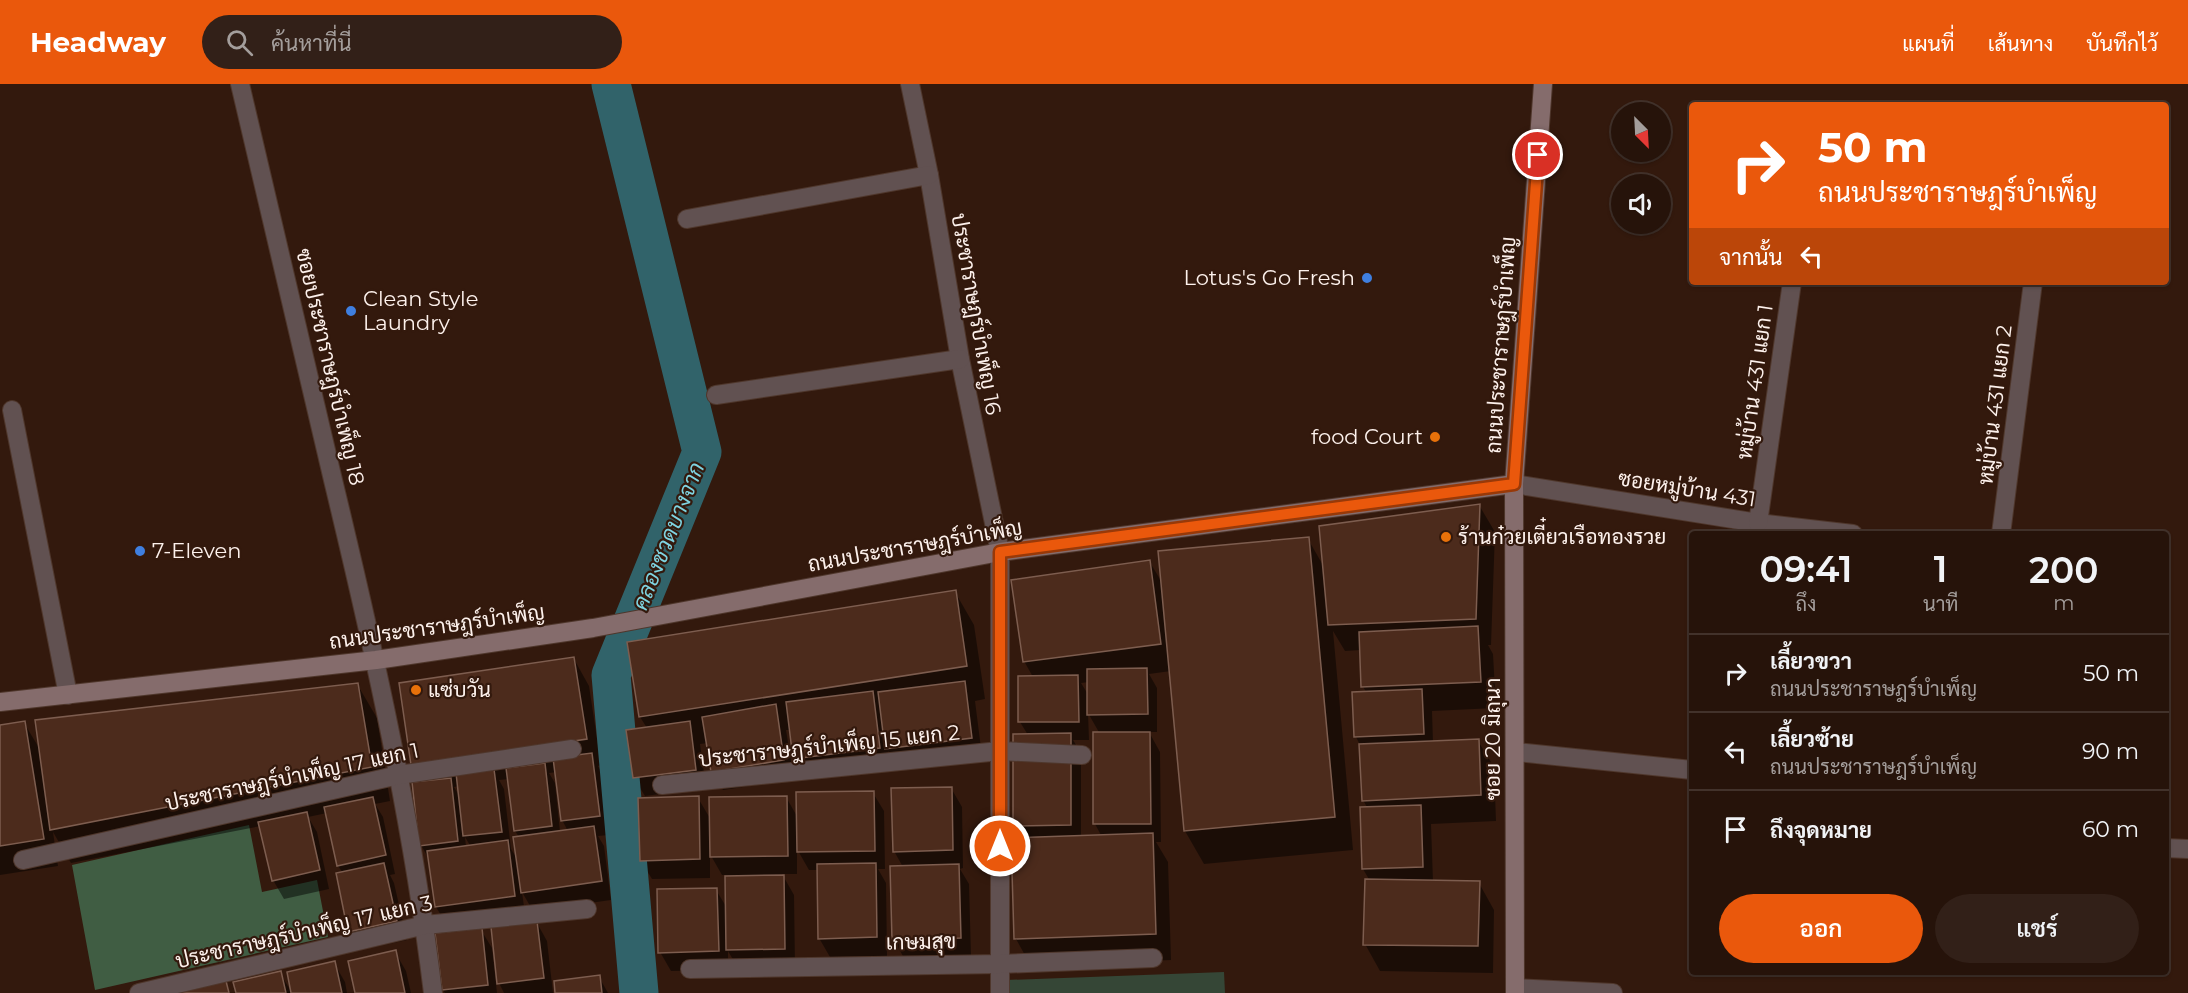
<!DOCTYPE html>
<html lang="th">
<head>
<meta charset="utf-8">
<style>
  body { margin:0; font-family:Montserrat,Sarabun,sans-serif; background:#322018; color:#f1f3f6; height:100vh; display:flex; flex-direction:column; font-size:22px; white-space:nowrap }
  * { box-sizing:border-box; margin:0 }
  p { font-size:20px; color:#a49e9c }
  .icon { flex:none; width:33px; height:33px; fill:none; stroke:currentColor; stroke-width:2; stroke-linecap:round; stroke-linejoin:round }
  .map { position:relative; flex:1; overflow:hidden }
  .details { position:absolute; left:1689px; top:447px; width:480px; height:444px; display:flex; flex-direction:column; background:#26130a; border-radius:6px; box-shadow:0 2px 4px #0004,0 0 0 2px #42322b }
  .details>* { flex:none }
  .hud { position:absolute; left:1689px; top:18px; width:480px; height:183px; border-radius:6px; box-shadow:0 2px 4px #0004,0 0 0 2px #42322b; background:#ea580c; color:#fff; overflow:hidden }
  .needle { width:39px; rotate:156deg }
  .controls { position:absolute; left:1611px; top:18px; display:grid; gap:12px }
  .controls a { display:grid; place-items:center; width:60px; height:60px; border-radius:50%; background:#26130a; box-shadow:0 2px 4px #0004,0 0 0 2px #42322b; font-size:30px }
  .pin { position:absolute; display:grid; place-items:center; width:51px; height:51px; color:#fff; margin:-26px; border:3px solid #fff; border-radius:50%; box-shadow:0 2px 6px #0007 }
  .me { position:absolute; width:66px; margin:-33px; rotate:0deg; stroke-linejoin:round; filter:drop-shadow(0 0 4px #0008) }
  .turn { display:flex; align-items:center; gap:21px; height:126px; padding:0 30px; font-size:27px }
  .turn .icon { width:78px; height:78px; stroke-width:2.5 }
  .turn b { display:block; font-size:42px; line-height:51px }
  .then { display:flex; align-items:center; height:57px; padding:0 30px; background:#0003; gap:12px; font-size:22px }
  .eta { display:flex; justify-content:space-evenly; align-items:center; height:102px; text-align:center }
  .eta b { font-size:36px; font-weight:600; line-height:42px }
  .action { display:flex; gap:12px; margin-top:auto; padding:12px 30px }
  .action a { flex:1; height:69px; border-radius:36px; background:#ea580c; color:#fff; font-size:24px; font-weight:600; line-height:69px; text-align:center }
  .action a+a { background:#322018; color:#f1f3f6 }
  ul { padding:0; list-style:none }
  li { display:flex; align-items:center; gap:18px; height:78px; padding:0 30px; border-top:2px solid #42322b }
  li div { flex:1 }
  li b { display:block; font-size:22px }
  li em { font-style:normal }
  header { display:flex; align-items:center; gap:36px; box-sizing:border-box; height:84px; padding:0 30px; background:#ea580c; color:#fff }
  header strong { font-size:28px }
  nav { display:flex; gap:33px; margin-inline-start:auto; font-size:21px }
  .search { width:420px; height:54px; background:#322018; display:flex; align-items:center; gap:15px; box-sizing:border-box; padding:0 21px; border-radius:33px; color:#a49e9c; font-size:22px }
  .map>svg:first-child { display:block }
  .green { fill:#354636 }
  .forest { fill:#405d43 }
  .shadow { fill:#0007; fill-rule:evenodd }
  .lines { fill:none; stroke-linecap:round; stroke-linejoin:round }
  .canal { stroke:#31636a; stroke-width:39 }
  .building { fill:#4c2b1c; stroke:#7d5d4f; stroke-width:1.5 }
  .street-casing { stroke:#4f372c; stroke-width:20 }
  .secondary-casing { stroke:#4f372c; stroke-width:20 }
  .street { stroke:#615151; stroke-width:18 }
  .secondary { stroke:#856c6c; stroke-width:18 }
  .route-casing { stroke:#983908; stroke-width:15 }
  .route { stroke:#ea580c; stroke-width:10 }
  .shop-dot { fill:#3f7fe0; stroke:#33190d; stroke-width:2 }
  .food-dot { fill:#e8710a; stroke:#33190d; stroke-width:2 }
  .labels { text-anchor:middle; stroke-width:4.5; stroke-linejoin:round; paint-order:stroke }
  .poi-label { font-size:21px; fill:#fdf1ec; stroke:#33190d; text-anchor:start }
  .street-label { font-size:21px; fill:#fdf1ec; stroke:#33190d }
  .water-label { font-size:22px; font-style:italic; fill:#7fd4e1; stroke:#33190d }
</style>
</head>
<body>
<header>
<strong>Headway</strong>
<div class="search"><svg class="icon" aria-label="search" viewBox="0 0 24 24"><circle cx="10" cy="10" r="6"/><path d="M15 15l6 6"/></svg>ค้นหาที่นี่</div>
<nav><a>แผนที่</a><a>เส้นทาง</a><a>บันทึกไว้</a></nav>
</header>
<div class="map">
<svg width="2188" height="909" viewBox="0 0 2188 909">
  <rect width="100%" height="100%" fill="#33190d"/>
  <!-- green -->
  <path class="green" d="M1224,888l1,21h-218l-1,-13z"/>
  <!-- forest -->
  <path class="forest" d="M249,741l13,67 55,-12 11,57 -233,53 -23,-125z"/>
  <!-- shadow -->
  <g class="shadow">
    <path d="M1479,421l16,27 -4,113h-3l5,9 3,54 -64,3 1,32 45,-2 16,26 2,54 -65,3 2,58 46,1 15,27 -1,63 -113,-2 -15,-27 5,-63 -7,-12 5,-60 -5,-9 -3,-55 -4,-8 11,-44 -4,-6 -2,-37 -16,1 -12,-20 20,219 -149,14 -19,-33 -14,-160 -22,3 8,14v44h-8l11,20 1,90h-5l12,20 3,98 -140,6 -15,-27 7,-99 -8,-15 13,-90 -8,-13 -1,-45h14l-9,-16 125,-100 14,23 145,-45 16,28zM1089,598v14l-8,-13zM1088,629l12,21 -5,90 7,13h-21v-84l-8,-13h16z"/>
    <path d="M955,508l19,33 11,74 -10,2 7,55 -84,11 -10,-16 2,15 -84,11 -11,-18 -4,-29h-5l8,49 -71,11 -11,-19 -4,-28 -8,1 6,44 -61,8 -11,-18 13,-50 -7,-11z"/>
    <path d="M574,575l15,27 12,79 -3,1 4,7 7,62 -11,1 6,10 7,54 -78,11 -11,-19 3,22 -78,11 -11,-18 -6,-46 -9,-16 2,-62 -11,-19zM557,688l5,48 6,11 -8,1 -5,-49 -6,-10zM509,695l6,52 4,6 -1,23 -7,-11 -7,-60 -5,-9zM459,702l1,11 -6,-10zM465,753l6,10h-5z"/>
    <path d="M357,600l20,34 13,83 -15,3 8,13 12,57 -5,1 4,8 13,57 -46,10 -11,-19 -7,-58 -5,-7 -11,-53 -19,4 9,15 12,57 -45,10 -11,-19 -12,-54 -190,37 -18,-31 5,34 -58,9v-148l24,-4 17,28z"/>
    <path d="M951,704l11,19 1,61 -3,1 9,15 2,72 -67,2 -10,-18 9,-73 -9,-16z"/>
    <path d="M873,709l11,18 1,58h-7l8,14 1,73 -57,1 -11,-19 -1,-68h-9l-12,-21v25h-15l12,21 1,72 -57,1 -10,-17v19l-57,1 -11,-19 56,-62 11,18 -1,-33h-4l-12,-21v24l-58,1 -11,-18 57,-63 13,22 75,-23 12,21z"/>
    <path d="M537,839l10,18 6,52h-49l-5,-10z"/>
    <path d="M481,846l11,18 5,45h-52l-2,-3z"/>
    <path d="M395,868l11,19 5,22h-55z"/>
    <path d="M334,879l11,19 2,11h-54z"/>
    <path d="M280,889l12,20h-55z"/>
    <path d="M599,893l9,16h-52z"/>
  </g>
  <g class="lines">
    <!-- canal -->
    <path class="canal" d="M611,0l91,368 -91,223 28,318"/>
  </g>
  <!-- building -->
  <g class="building">
    <path d="M1480,420l-4,115 -148,6 -9,-99z"/>
    <path d="M1309,453l26,280 -151,14 -26,-280z"/>
    <path d="M1150,476l11,84 -138,18 -12,-82z"/>
    <path d="M956,506l11,76 -328,51 -12,-75z"/>
    <path d="M1478,542l3,56 -120,5 -2,-55z"/>
    <path d="M574,573l13,82 -176,26 -12,-82z"/>
    <path d="M1147,584l1,46 -61,1v-46z"/>
    <path d="M1078,591l1,47h-61v-46z"/>
    <path d="M965,597l7,57 -87,11 -7,-57z"/>
    <path d="M358,599l14,84 -322,63 -15,-110z"/>
    <path d="M1422,605l2,45 -70,3 -2,-45z"/>
    <path d="M873,607l7,57 -87,11 -7,-57z"/>
    <path d="M776,620l8,56 -73,12 -9,-55z"/>
    <path d="M25,637l19,118 -44,7v-121z"/>
    <path d="M690,637l6,49 -63,8 -7,-48z"/>
    <path d="M1093,648h57l1,92h-58z"/>
    <path d="M1071,649v92l-58,1v-92z"/>
    <path d="M1479,655l2,56 -119,6 -3,-57z"/>
    <path d="M592,669l8,63 -39,5 -8,-63z"/>
    <path d="M545,679l7,63 -38,5 -8,-63z"/>
    <path d="M494,685l8,63 -39,4 -7,-63z"/>
    <path d="M451,694l7,63 -39,5 -7,-64z"/>
    <path d="M952,703l1,63 -60,2 -2,-64z"/>
    <path d="M874,707l1,60 -78,1 -1,-60z"/>
    <path d="M699,712l1,63 -60,2 -2,-63z"/>
    <path d="M787,712l1,60 -78,1 -1,-60z"/>
    <path d="M373,713l13,58 -49,11 -13,-59z"/>
    <path d="M1421,721l2,62 -61,2 -2,-62z"/>
    <path d="M307,728l13,58 -48,11 -14,-59z"/>
    <path d="M594,742l8,55 -81,12 -8,-56z"/>
    <path d="M1153,749l3,101 -142,5 -3,-101z"/>
    <path d="M508,756l7,56 -80,11 -8,-56z"/>
    <path d="M384,779l13,58 -49,11 -12,-59z"/>
    <path d="M876,779l1,74 -59,2 -1,-75z"/>
    <path d="M959,780l2,74 -69,2 -2,-74z"/>
    <path d="M784,791l1,74 -59,1 -1,-74z"/>
    <path d="M1365,795l115,2 -2,65 -115,-1z"/>
    <path d="M717,804l2,63 -61,2 -1,-64z"/>
    <path d="M537,837l7,57 -47,6 -6,-57z"/>
    <path d="M482,844l6,57 -46,5 -7,-57z"/>
    <path d="M396,866l9,43h-50l-7,-32z"/>
    <path d="M335,877l7,32h-51l-4,-21z"/>
    <path d="M281,887l5,22h-50l-3,-11z"/>
    <path d="M600,891l2,18h-47l-1,-12z"/>
    <path d="M226,897l3,12h-51v-1z"/>
  </g>
  <g class="lines">
    <defs>
      <g id="street">
        <path d="M240,0c31,132 62,264 93,396 41,170 79,339 100,513"/>
        <path d="M910,0l19,91 31,184 40,193v441"/>
        <path d="M687,135l242,-44"/>
        <path d="M716,311l244,-36"/>
        <path d="M12,326l56,285"/>
        <path d="M1514,400l244,39 95,11"/>
        <path d="M1758,439l34,-241"/>
        <path d="M2001,450l32,-252"/>
        <path d="M1516,668l176,18"/>
        <path d="M662,701l338,-34 82,4"/>
        <path d="M2166,764l22,1"/>
        <path d="M23,776l376,-85 173,-26"/>
        <path d="M690,885l310,-5 153,-6"/>
        <path d="M1515,904l98,5"/>
        <path d="M139,909l286,-68 162,-16"/>
      </g>
      <g id="secondary">
        <path d="M0,618l376,-42 217,-32 407,-76 514,-68"/>
        <path d="M1515,909l-1,-509 29,-400"/>
      </g>
    </defs>
    <!-- street casing -->
    <use href="#street" class="street-casing"/>
    <!-- secondary casing -->
    <use href="#secondary" class="secondary-casing"/>
    <!-- street -->
    <use href="#street" class="street"/>
    <!-- secondary -->
    <use href="#secondary" class="secondary"/>
  </g>
  <g class="lines">
    <defs>
      <path id="route" d="M1000,762v-294l514,-68 24,-329"/>
    </defs>
    <!-- route casing -->
    <use href="#route" class="route-casing"/>
    <!-- route -->
    <use href="#route" class="route"/>
  </g>
  <!-- markers -->
  <g class="shop-dot">
    <circle cx="1367" cy="194" r="6"/>
    <circle cx="351" cy="227" r="6"/>
    <circle cx="140" cy="467" r="6"/>
  </g>
  <g class="food-dot">
    <circle cx="1435" cy="353" r="6"/>
    <circle cx="1446" cy="453" r="6"/>
    <circle cx="416" cy="606" r="6"/>
  </g>
  <g class="labels">
    <!-- poi labels -->
    <g class="poi-label">
      <text x="1355" y="201" text-anchor="end">Lotus's Go Fresh</text>
      <text x="363" y="222">Clean Style<tspan x="363" dy="24">Laundry</tspan></text>
      <text x="1423" y="360" text-anchor="end">food Court</text>
      <text x="1458" y="460">ร้านก๋วยเตี๋ยวเรือทองรวย</text>
      <text x="152" y="474">7-Eleven</text>
      <text x="428" y="613">แซ่บวัน</text>
    </g>
    <!-- street labels -->
    <g class="street-label">
      <text transform="translate(976 230) rotate(80)" y="7">ประชาราษฎร์บำเพ็ญ 16</text>
      <text transform="translate(1501 261) rotate(-86)" y="7">ถนนประชาราษฎร์บำเพ็ญ</text>
      <text transform="translate(330 283) rotate(77)" y="7">ซอยประชาราษฎร์บำเพ็ญ 18</text>
      <text transform="translate(1755 298) rotate(-82)" y="7">หมู่บ้าน 431 แยก 1</text>
      <text transform="translate(1995 321) rotate(-83)" y="7">หมู่บ้าน 431 แยก 2</text>
      <text transform="translate(1687 405) rotate(9)" y="7">ซอยหมู่บ้าน 431</text>
      <text transform="translate(915 462) rotate(-10)" y="7">ถนนประชาราษฎร์บำเพ็ญ</text>
      <text transform="translate(437 543) rotate(-8)" y="7">ถนนประชาราษฎร์บำเพ็ญ</text>
      <text transform="translate(1493 655) rotate(-90)" y="7">ซอย 20 มิถุนา</text>
      <text transform="translate(829 662) rotate(-6)" y="7">ประชาราษฎร์บำเพ็ญ 15 แยก 2</text>
      <text transform="translate(292 693) rotate(-12)" y="7">ประชาราษฎร์บำเพ็ญ 17 แยก 1</text>
      <text transform="translate(304 848) rotate(-13)" y="7">ประชาราษฎร์บำเพ็ญ 17 แยก 3</text>
      <text transform="translate(921 858) rotate(-1)" y="7">เกษมสุข</text>
    </g>
    <!-- water labels -->
    <g class="water-label">
      <text transform="translate(668 452) rotate(-68)" y="8">คลองชวดบางจาก</text>
    </g>
  </g>
</svg>
<div class="controls">
<a><svg class="needle" viewBox="-14 -14 28 28"><path d="M0-13l5 13h-10z" fill="#e53935"/><path d="M0 13l5-13h-10z" fill="#a49e9c"/></svg></a>
<a><svg class="icon" aria-label="sound" viewBox="0 0 24 24"><path d="M4 9h4l5-4v14l-5-4H4zM17 9q2 3 0 6"/></svg></a>
</div>
<div class="pin" style="left:1538px;top:71px;background:#d93025"><svg class="icon" aria-label="arrive" viewBox="0 0 24 24"><path d="M6 21V4h12l-3 4 3 4H6"/></svg></div>
<svg class="me" style="left:1000px;top:762px" viewBox="-20 -20 40 40"><circle r="17" fill="#ea580c" stroke="#fff" stroke-width="3"/><path d="M0-11L8 9 0 5-8 9z" fill="#fff"/></svg>
<div class="hud">
<div class="turn"><svg class="icon" aria-label="right" viewBox="0 0 24 24"><path d="M7 20v-9h11M14 6l5 5-5 5"/></svg><div><b>50 m</b>ถนนประชาราษฎร์บำเพ็ญ</div></div>
<div class="then">จากนั้น<svg class="icon" aria-label="left" viewBox="0 0 24 24"><path d="M17 20v-9H6M10 6l-5 5 5 5"/></svg></div>
</div>
<section class="details">
<div class="eta">
<div><b>09:41</b><p>ถึง</p></div>
<div><b>1</b><p>นาที</p></div>
<div><b>200</b><p>m</p></div>
</div>
<ul>
<li><svg class="icon" aria-label="right" viewBox="0 0 24 24"><path d="M7 20v-9h11M14 6l5 5-5 5"/></svg><div><b>เลี้ยวขวา</b><p>ถนนประชาราษฎร์บำเพ็ญ</p></div><em>50 m</em></li>
<li><svg class="icon" aria-label="left" viewBox="0 0 24 24"><path d="M17 20v-9H6M10 6l-5 5 5 5"/></svg><div><b>เลี้ยวซ้าย</b><p>ถนนประชาราษฎร์บำเพ็ญ</p></div><em>90 m</em></li>
<li><svg class="icon" aria-label="arrive" viewBox="0 0 24 24"><path d="M6 21V4h12l-3 4 3 4H6"/></svg><div><b>ถึงจุดหมาย</b></div><em>60 m</em></li>
</ul>
<div class="action"><a>ออก</a><a>แชร์</a></div>
</section>
</div>
</body>
</html>
